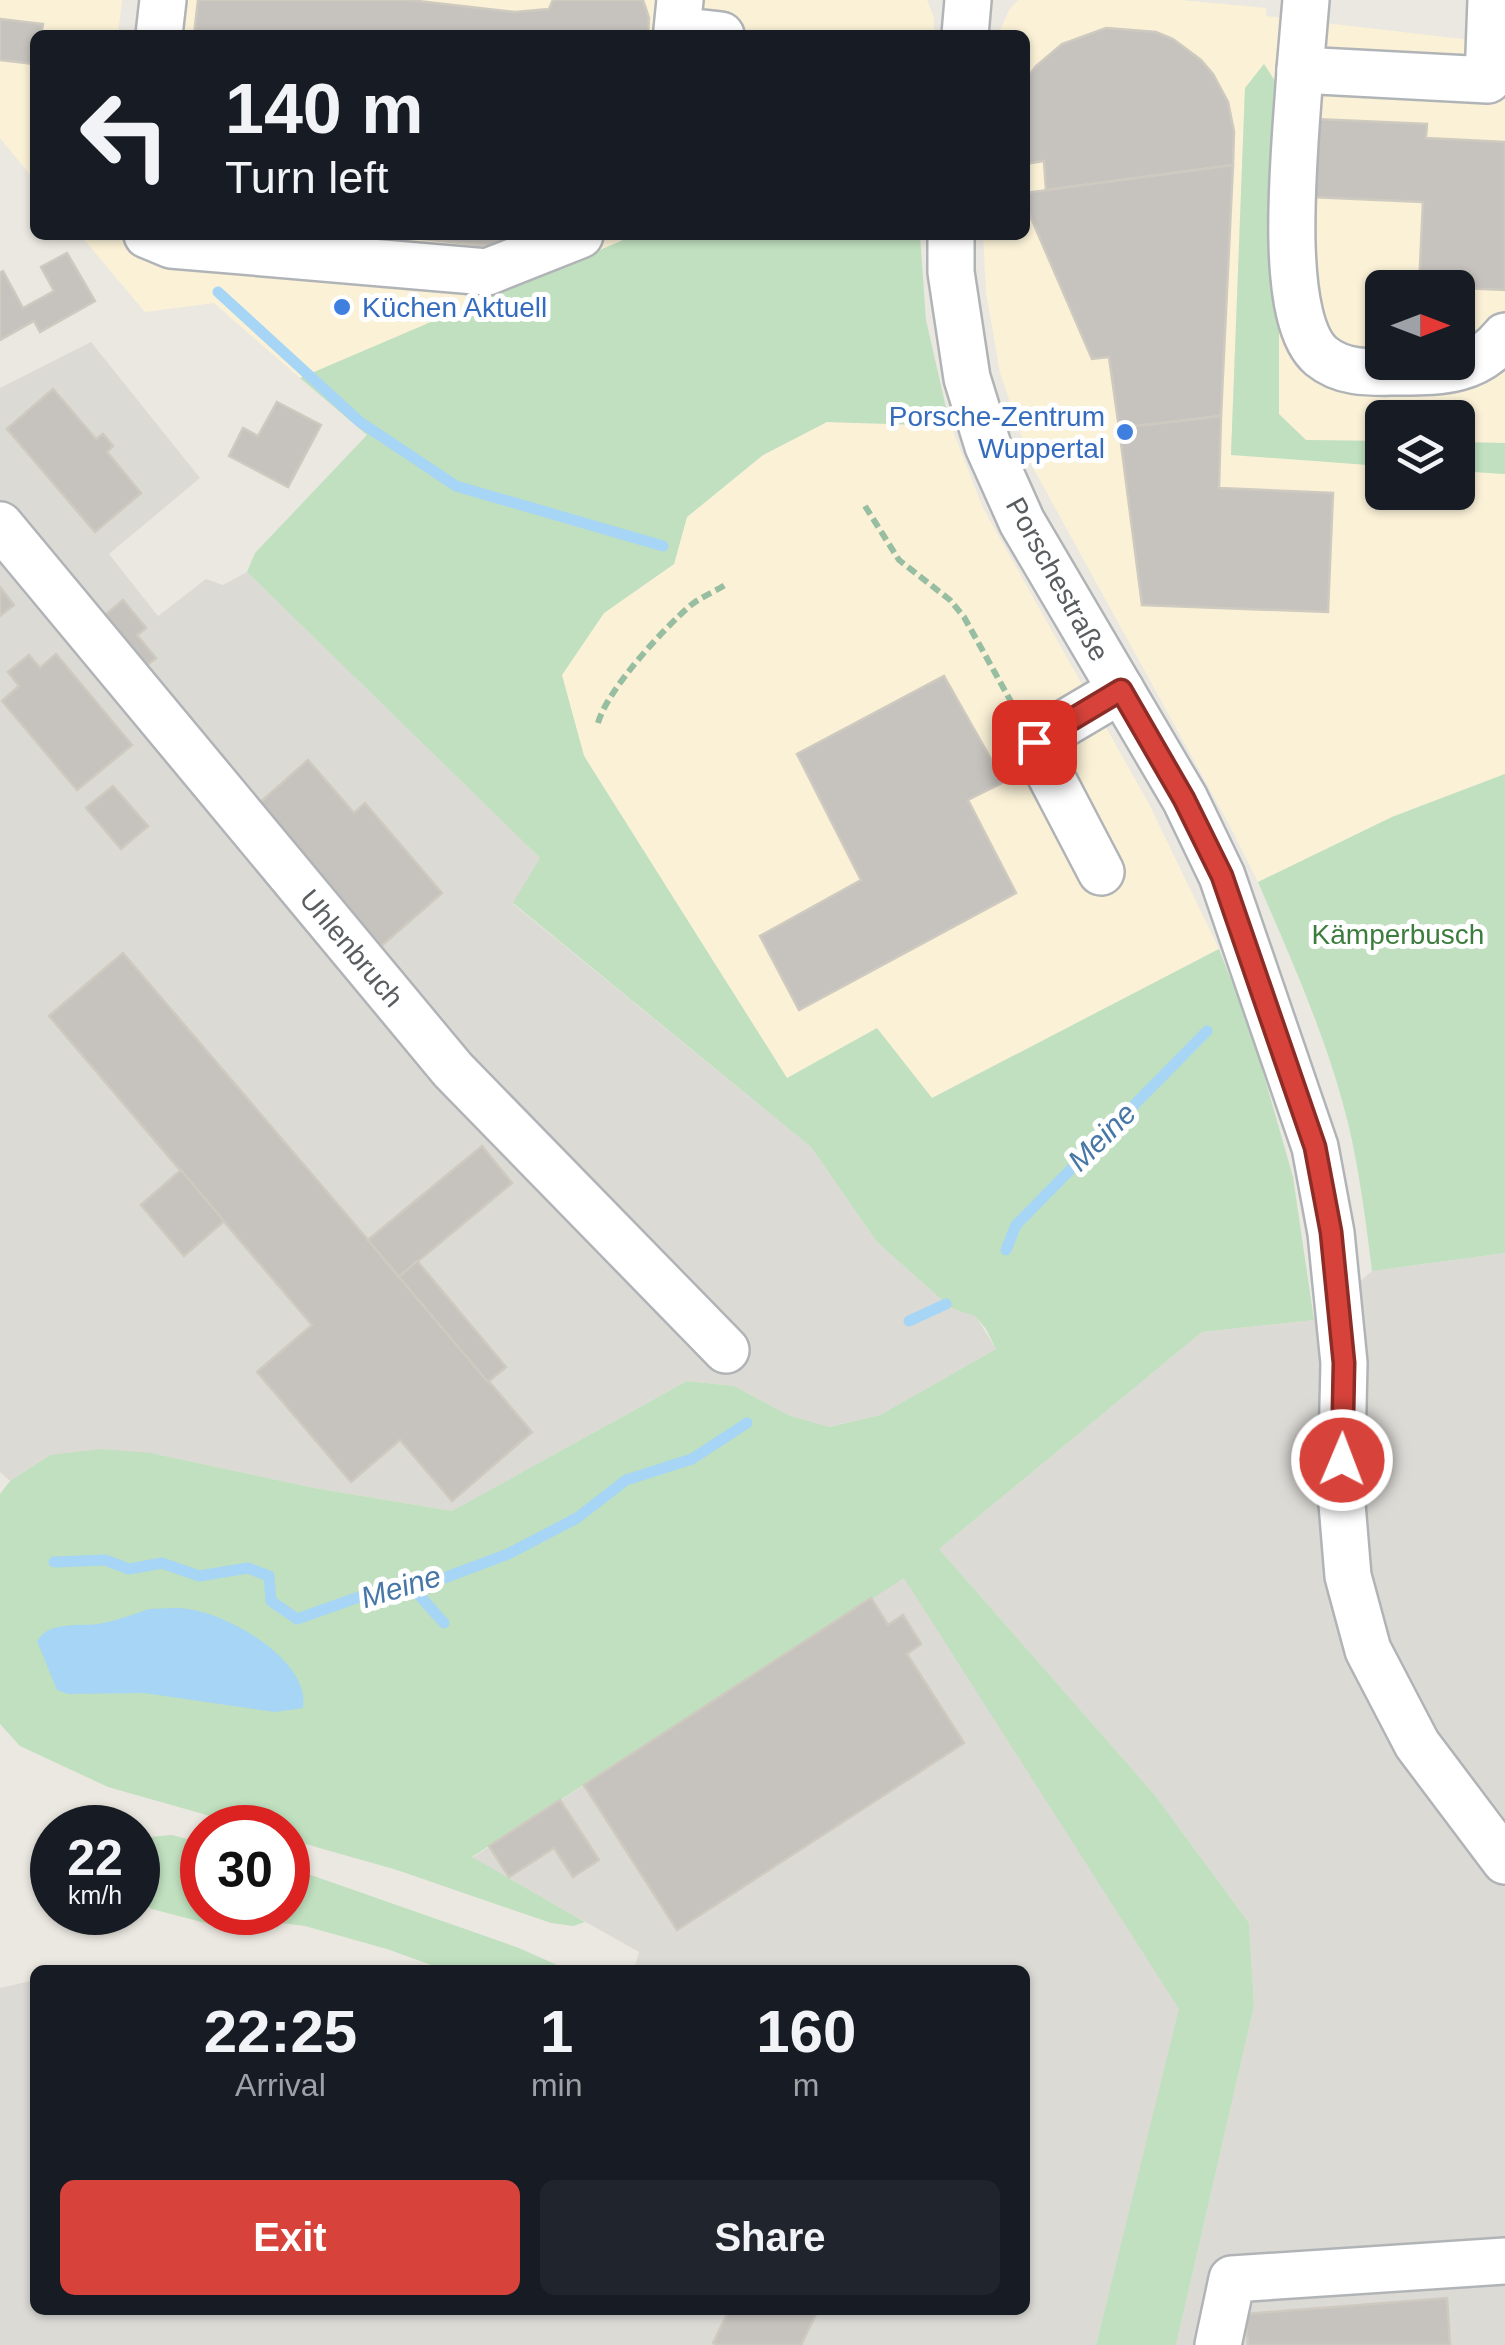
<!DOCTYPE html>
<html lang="en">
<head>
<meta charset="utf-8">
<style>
  body { margin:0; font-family:Helvetica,sans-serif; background:#20242c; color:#f1f3f6; height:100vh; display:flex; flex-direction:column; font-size:38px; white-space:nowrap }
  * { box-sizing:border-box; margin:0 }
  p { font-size:32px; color:#9ea1a6 }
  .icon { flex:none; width:55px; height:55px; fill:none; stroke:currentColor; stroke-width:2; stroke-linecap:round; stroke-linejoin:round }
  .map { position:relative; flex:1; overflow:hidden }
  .details { position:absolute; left:30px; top:1965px; width:1000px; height:350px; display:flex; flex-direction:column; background:#171b24; border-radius:15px; box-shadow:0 2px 8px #0004 }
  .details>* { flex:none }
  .top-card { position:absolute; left:30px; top:30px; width:1000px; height:210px; border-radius:15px; box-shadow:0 2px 8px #0004; background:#171b24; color:#f1f3f6; overflow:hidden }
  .needle { width:65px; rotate:90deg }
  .fabs { position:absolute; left:1365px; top:270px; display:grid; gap:20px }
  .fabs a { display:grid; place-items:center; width:110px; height:110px; border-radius:15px; background:#171b24; box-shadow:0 2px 8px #0004; font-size:50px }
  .speed { position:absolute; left:30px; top:1805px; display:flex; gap:20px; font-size:50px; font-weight:700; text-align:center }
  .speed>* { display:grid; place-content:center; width:130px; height:130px; border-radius:50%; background:#171b24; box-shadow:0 2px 8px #0004; line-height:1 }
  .speed small { font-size:25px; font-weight:400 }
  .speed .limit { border:15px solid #d22; background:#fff; color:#111 }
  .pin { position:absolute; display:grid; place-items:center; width:85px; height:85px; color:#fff; margin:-42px; border-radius:20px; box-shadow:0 5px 15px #0006 }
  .me { position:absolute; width:110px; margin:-55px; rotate:1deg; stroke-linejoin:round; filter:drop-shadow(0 0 8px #0008) }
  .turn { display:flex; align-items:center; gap:35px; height:210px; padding:0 30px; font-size:45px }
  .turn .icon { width:130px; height:130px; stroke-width:2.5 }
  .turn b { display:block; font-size:70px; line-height:85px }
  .eta { display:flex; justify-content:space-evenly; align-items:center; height:170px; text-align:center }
  .eta b { font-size:60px; font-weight:700; line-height:70px }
  .primary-button { display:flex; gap:20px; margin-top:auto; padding:20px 30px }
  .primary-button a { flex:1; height:115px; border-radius:15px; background:#d7433b; color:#fff; font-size:40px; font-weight:700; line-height:115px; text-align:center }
  .primary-button a+a { background:#20242c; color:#f1f3f6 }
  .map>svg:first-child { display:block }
  .commercial { fill:#faf1d7; fill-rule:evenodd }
  .industrial { fill:#dcdad5 }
  .green { fill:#c0e0bf }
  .water { fill:#a6d5f6 }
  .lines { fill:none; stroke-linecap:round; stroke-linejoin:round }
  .stream { stroke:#a6d5f6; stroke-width:11 }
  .building { fill:#c6c3be; stroke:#cfcac0; stroke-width:2.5 }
  .minor-casing { stroke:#b1b4b7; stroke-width:50 }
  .path { stroke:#98bea2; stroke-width:6; stroke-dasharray:10 5; stroke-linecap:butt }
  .minor { stroke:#fff; stroke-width:45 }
  .route-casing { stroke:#8c2c26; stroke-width:25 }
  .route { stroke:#d7433b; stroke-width:18 }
  .shop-dot { fill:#3f7fe0; stroke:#fff; stroke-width:4 }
  .labels { text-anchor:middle; stroke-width:10; stroke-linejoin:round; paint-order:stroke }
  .shop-label { font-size:28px; fill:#366cbe; stroke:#fff; text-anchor:start }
  .street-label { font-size:28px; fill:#595d60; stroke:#fff }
  .park-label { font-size:28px; fill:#3c7d3d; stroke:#fff }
  .water-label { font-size:30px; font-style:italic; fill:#4677a6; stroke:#fff }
</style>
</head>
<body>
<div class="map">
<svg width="1505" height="2345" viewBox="0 0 1505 2345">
  <rect width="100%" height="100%" fill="#ebe8e1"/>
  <!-- commercial -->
  <g class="commercial">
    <path d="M0,0h122l-4,35h-83v146l-35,-43z"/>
    <path d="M139,0h788l7,18v17h-800z"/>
    <path d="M1018,0h163l85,8v8l239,28v399l-47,-1v-24h-76v23l-77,-1 -26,-26v-326l-15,-24 -19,24 -14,366 151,12v26h76v-21l47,3v300l-113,43 -134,65 -27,-54 -200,-364 -31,-91 -14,-81 -3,-57h42v-200h-27l11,-25zM1382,288h76v74h-76z"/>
    <path d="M80,235h555l-335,143 -86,-75 -69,9z"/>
    <path d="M949,421l34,87 166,296 70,145 -287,149 -145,-19 -203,-323 -23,-81 43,-62 70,-49 13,-47 76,-62 64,-33 94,3z"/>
  </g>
  <!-- industrial -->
  <g class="industrial">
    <path d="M91,342l109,136 -91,76 49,62 48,-37 17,6 24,-13 294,287 -28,45 298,243 66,95 74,66 24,7 21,34 -116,66 -52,12 -40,-12 -54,-29 -47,-5 -235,130 -138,-23 -163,-35 -101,2 -40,26 -10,-9v-1084z"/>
    <path d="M1505,1253v1092h-329l78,-339 -5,-83 -95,-129 -215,-245 263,-217 112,-12 58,-49z"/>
    <path d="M904,1577l276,432 -84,336h-1096v-357l35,-8v330h990v-340h-391l5,-18 -167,-94z"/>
  </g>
  <!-- green -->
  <g class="green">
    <path d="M1264,64l15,23v327l27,26 76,1v25l-151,-11 14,-367z"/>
    <path d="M635,235h285l6,85 23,101 -28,4 -94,-3 -64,33 -76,62 -13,47 -70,49 -42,62 22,81 203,322 90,-50 55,70 287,-149 34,88 40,140 21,143 -112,12 -263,217 215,245 95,129 5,83 -78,339h-80l83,-336 -275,-431 -432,279 113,65 -12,4 -22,-3 -154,-53 -109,-31v-11l-39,-1 -141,-40 -88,-41 -20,-22v-230l10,-13 40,-26 51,-6 50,4 163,35 138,23 235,-130 47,5 54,29 41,12 51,-12 116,-66 -10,-20 -11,-13 -24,-8 -74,-66 -66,-95 -298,-244 27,-45 -293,-286 8,-19 112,-118 -67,-57z"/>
    <path d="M1458,442l47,1v31l-47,-3z"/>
    <path d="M1505,774v479l-133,18c-6,-48 -12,-96 -23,-144 -20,-84 -57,-166 -91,-245l134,-65z"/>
    <path d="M172,1835l30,8v69h86v-45l231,81 49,22h-123l-58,-21 -82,-23 -39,-5 -34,9 -80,-21 -14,-9v-56l12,-7z"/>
  </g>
  <!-- water -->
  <path class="water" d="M149,1609c13,0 27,-2 39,0 41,5 123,52 115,99l-28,4 -131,-19 -76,1 -11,-4 -20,-49c14,-22 44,-13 66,-18 16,-3 31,-9 46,-14z"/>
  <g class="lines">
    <!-- stream -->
    <g class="stream">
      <path d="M218,292l142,130 96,64 207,60"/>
      <path d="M1006,1250l10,-25 191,-194"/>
      <path d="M909,1321l37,-17"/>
      <path d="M54,1562l51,-2 24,9 33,-6 37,13 49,-8 21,8 2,25 26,18 93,-33 46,-5 72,-27 69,-36 49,-38 66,-21 55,-36"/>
      <path d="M411,1586l33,37"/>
    </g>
  </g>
  <!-- building -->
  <g class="building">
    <path d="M198,0h211l106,12 34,-3 4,-9h90l6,18 -1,17h-454z"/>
    <path d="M0,19l43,5 -2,11h-6v29l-35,-4z"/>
    <path d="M1106,28l50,4 17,7 28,21 12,14 15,28 6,29 -1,34 -187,25 -2,-29 -19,3v-83l11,-15 26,-22z"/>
    <path d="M1315,119l112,5 -1,14 79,4v148l-86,-4 4,-84 -111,-5z"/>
    <path d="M1233,165l-12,251 -102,12 -10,-71 -17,2 -67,-155v-11z"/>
    <path d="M385,235h130l-27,11z"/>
    <path d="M67,253l28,48 -55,31 -6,-11 -34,19v-67l3,-2 20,37 31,-17 -13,-24z"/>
    <path d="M53,389l43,50 7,-5 10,12 -6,6 34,41 -46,39 -88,-103z"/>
    <path d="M277,402l44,23 -33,62 -59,-31 14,-28 15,8z"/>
    <path d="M1221,416l-2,72 114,5 -5,119 -186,-7 -23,-177z"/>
    <path d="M0,587l14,18 -14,11z"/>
    <path d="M123,600l23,28 -9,7 19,23 -11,9 -41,-51z"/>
    <path d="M56,654l76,91 -55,45 -75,-89 17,-15 -11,-14 21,-17 11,13z"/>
    <path d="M944,676l60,106 -36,18 48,93 -217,117 -39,-74 101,-56 -64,-126z"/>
    <path d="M308,760l46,53 11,-10 77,90 -62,54 -123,-142z"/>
    <path d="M113,786l35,40 -27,23 -35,-41z"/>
    <path d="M123,953l409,479 -80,69 -52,-61 -49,42 -94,-110 55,-47 -263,-309z"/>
    <path d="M482,1146l30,37 -113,94 -31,-37z"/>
    <path d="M181,1170l43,51 -40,35 -43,-51z"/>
    <path d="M417,1261l89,106 -18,15 -89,-105z"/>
    <path d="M871,1598l17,27 15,-10 18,29 -14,10 57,89 -287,187 -93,-145z"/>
    <path d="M560,1800l39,60 -26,17 -19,-29 -45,29 -20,-31z"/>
    <path d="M1447,2298l3,47h-202l-3,-31z"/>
    <path d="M729,2310h89l-17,35h-83l-5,-2z"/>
  </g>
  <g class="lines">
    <defs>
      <g id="minor">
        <path d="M680,0l-3,30 44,5"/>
        <path d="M1306,0l-6,70 188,10 3,-80"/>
        <path d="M159,35l4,-35"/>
        <path d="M965,35l3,-35"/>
        <path d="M1300,70c-3,61 -26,246 21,286 23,19 52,16 81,16 42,0 75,-1 103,-36"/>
        <path d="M147,235l24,10 316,27 93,-37"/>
        <path d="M951,235v37l16,106 21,68 34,76 163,277 37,77 93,271 16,86 13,130 -3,129 7,84 20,74 49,94 88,117"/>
        <path d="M0,525l453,545 273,280"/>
        <path d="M1101,872l-68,-130 88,-52"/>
        <path d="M1218,2345l14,-66 273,-18"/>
      </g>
    </defs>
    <!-- minor casing -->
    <use href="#minor" class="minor-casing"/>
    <!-- path -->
    <g class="path">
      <path d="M865,506l34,54 51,40 14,17 50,90"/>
      <path d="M598,723c9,-33 66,-95 93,-118 10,-8 23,-13 34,-20"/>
    </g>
    <!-- minor -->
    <use href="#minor" class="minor"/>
  </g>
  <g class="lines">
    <defs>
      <path id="route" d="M1034,742l87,-52 63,109 38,77 93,271 16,85 13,131 -2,97"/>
    </defs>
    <!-- route casing -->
    <use href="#route" class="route-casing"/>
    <!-- route -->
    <use href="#route" class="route"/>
  </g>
  <!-- markers -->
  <g class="shop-dot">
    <circle cx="342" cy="307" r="10"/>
    <circle cx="1125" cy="432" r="10"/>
  </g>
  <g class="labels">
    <!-- shop labels -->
    <g class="shop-label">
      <text x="362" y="317">Küchen Aktuell</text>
      <text x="1105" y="426" text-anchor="end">Porsche-Zentrum<tspan x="1105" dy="32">Wuppertal</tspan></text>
    </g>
    <!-- street labels -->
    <g class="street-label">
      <text transform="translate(1058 579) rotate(61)" y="10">Porschestraße</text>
      <text transform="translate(352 948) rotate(50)" y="10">Uhlenbruch</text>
    </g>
    <!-- park labels -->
    <g class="park-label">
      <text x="1398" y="944">Kämperbusch</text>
    </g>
    <!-- water labels -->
    <g class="water-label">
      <text transform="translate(1102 1137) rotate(-45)" y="10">Meine</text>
      <text transform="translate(401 1587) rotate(-17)" y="10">Meine</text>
    </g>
  </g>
</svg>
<div class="fabs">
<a><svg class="needle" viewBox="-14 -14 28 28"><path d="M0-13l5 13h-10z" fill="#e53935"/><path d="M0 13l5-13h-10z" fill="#9ea1a6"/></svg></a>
<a><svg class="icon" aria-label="layers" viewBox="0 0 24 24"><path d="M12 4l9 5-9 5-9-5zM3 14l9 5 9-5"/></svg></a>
</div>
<div class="speed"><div>22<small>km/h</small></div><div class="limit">30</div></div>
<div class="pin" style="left:1034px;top:742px;background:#d93025"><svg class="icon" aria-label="arrive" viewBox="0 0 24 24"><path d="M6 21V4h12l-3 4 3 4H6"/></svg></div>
<svg class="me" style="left:1342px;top:1460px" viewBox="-20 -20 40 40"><circle r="17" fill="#d7433b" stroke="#fff" stroke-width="3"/><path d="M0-11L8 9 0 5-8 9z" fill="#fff"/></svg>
<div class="top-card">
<div class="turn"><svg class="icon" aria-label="left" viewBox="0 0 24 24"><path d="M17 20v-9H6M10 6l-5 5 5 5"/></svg><div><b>140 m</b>Turn left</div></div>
</div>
<section class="details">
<div class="eta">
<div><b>22:25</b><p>Arrival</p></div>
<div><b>1</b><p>min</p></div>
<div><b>160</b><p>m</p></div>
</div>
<div class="primary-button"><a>Exit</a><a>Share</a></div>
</section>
</div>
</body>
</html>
